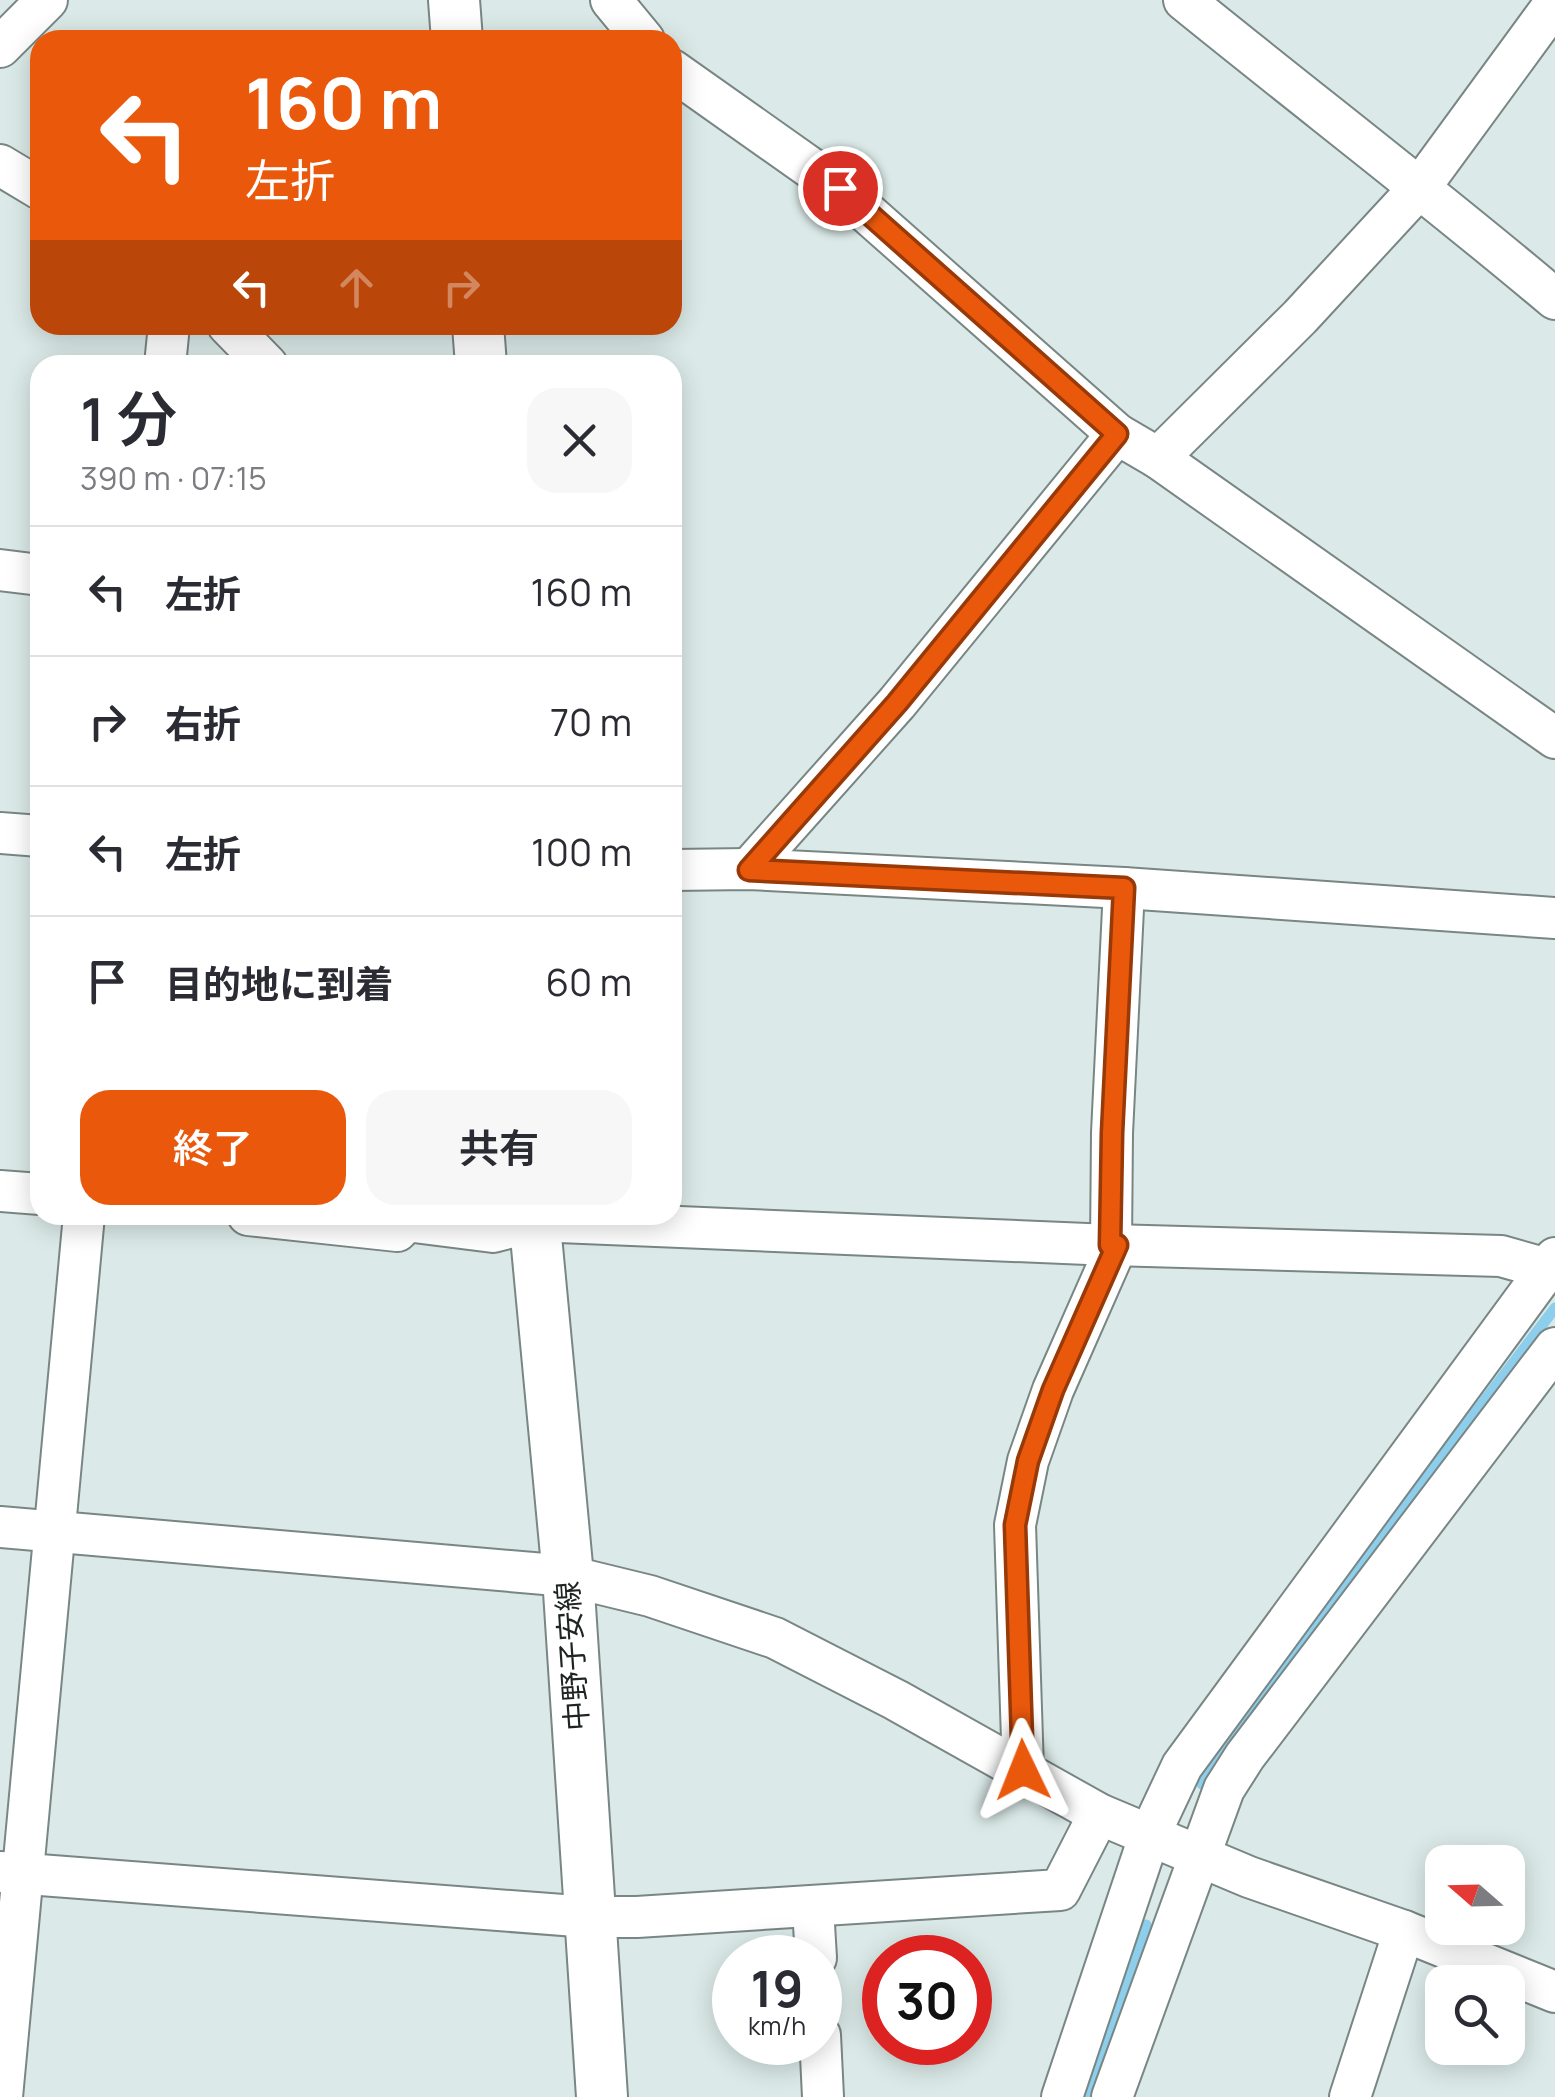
<!DOCTYPE html>
<html lang="ja">
<head>
<meta charset="utf-8">
<style>
  body { margin:0; font-family:Manrope,"Noto Sans JP",sans-serif; background:#f7f7f7; color:#2b2b33; height:100vh; display:flex; flex-direction:column; font-size:38px; white-space:nowrap }
  * { box-sizing:border-box; margin:0 }
  p { font-size:32px; color:#7c7c81 }
  .icon { flex:none; width:55px; height:55px; fill:none; stroke:currentColor; stroke-width:2; stroke-linecap:round; stroke-linejoin:round }
  .map { position:relative; flex:1; overflow:hidden }
  .details { position:absolute; left:30px; top:355px; width:652px; height:870px; display:flex; flex-direction:column; background:#fff; border-radius:30px; box-shadow:0 5px 25px #0003 }
  .details>* { flex:none }
  .hud { position:absolute; left:30px; top:30px; width:652px; height:305px; border-radius:30px; box-shadow:0 5px 25px #0003; background:#ea580c; color:#fff; overflow:hidden }
  .needle { width:65px; rotate:290deg }
  .fabs { position:absolute; left:1425px; top:1845px; display:grid; gap:20px }
  .fabs a { display:grid; place-items:center; width:100px; height:100px; border-radius:20px; background:#fff; box-shadow:0 5px 25px #0003; font-size:50px }
  .speed { position:absolute; left:712px; top:1935px; display:flex; gap:20px; font-size:50px; font-weight:700; text-align:center }
  .speed>* { display:grid; place-content:center; width:130px; height:130px; border-radius:50%; background:#fff; box-shadow:0 5px 25px #0003; line-height:1 }
  .speed small { font-size:25px; font-weight:400 }
  .speed .limit { border:15px solid #d22; background:#fff; color:#111 }
  .pin { position:absolute; display:grid; place-items:center; width:85px; height:85px; color:#fff; margin:-42px; border:5px solid #fff; border-radius:50%; box-shadow:0 2px 10px #0007 }
  .me { position:absolute; width:110px; margin:-55px; rotate:358deg; stroke-linejoin:round; filter:drop-shadow(0 0 8px #0008) }
  .turn { display:flex; align-items:center; gap:35px; height:210px; padding:0 50px; font-size:45px }
  .turn .icon { width:130px; height:130px; stroke-width:2.5 }
  .turn b { display:block; font-size:70px; line-height:85px }
  .lanes { display:flex; align-items:center; height:95px; padding:0 50px; background:#0003; justify-content:center; gap:50px; direction:ltr }
  .lanes .off { opacity:.35 }
  .round { display:grid; place-items:center; flex:none; width:105px; height:105px; border-radius:30px; background:#f7f7f7 }
  .summary { display:flex; align-items:center; justify-content:space-between; height:170px; padding:0 50px }
  h1 { font-size:60px; font-weight:600; line-height:75px }
  .action { display:flex; gap:20px; margin-top:auto; padding:20px 50px }
  .action a { flex:1; height:115px; border-radius:30px; background:#ea580c; color:#fff; font-size:40px; font-weight:600; line-height:115px; text-align:center }
  .action a+a { background:#f7f7f7; color:#2b2b33 }
  ul { padding:0; list-style:none }
  li { display:flex; align-items:center; gap:30px; height:130px; padding:0 50px; border-top:2px solid #e1e1e2 }
  li div { flex:1 }
  li b { display:block; font-size:38px }
  li em { font-style:normal }
  .map>svg:first-child { display:block }
  .lines { fill:none; stroke-linecap:round; stroke-linejoin:round }
  .stream { stroke:#8dceed; stroke-width:11 }
  .minor-casing { stroke:#788684; stroke-width:44 }
  .major-casing { stroke:#788684; stroke-width:54 }
  .minor { stroke:#fff; stroke-width:40 }
  .major { stroke:#fff; stroke-width:50 }
  .route-casing { stroke:#983908; stroke-width:25 }
  .route { stroke:#ea580c; stroke-width:18 }
  .labels { text-anchor:middle; stroke-width:8; stroke-linejoin:round; paint-order:stroke }
  .street-label { font-size:30px; fill:#1e2423; stroke:#fff }
</style>
</head>
<body>
<div class="map">
<svg width="1555" height="2097" viewBox="0 0 1555 2097">
  <rect width="100%" height="100%" fill="#dbeae8"/>
  <g class="lines">
    <!-- stream -->
    <g class="stream">
      <path d="M1202,1784l6,-19 347,-457"/>
      <path d="M1084,2097l62,-172"/>
    </g>
    <defs>
      <g id="minor">
        <path d="M611,0l33,40"/>
        <path d="M1184,0c123,100 249,196 371,299"/>
        <path d="M0,47l47,-47"/>
        <path d="M672,70l167,118 278,246 41,24 397,280"/>
        <path d="M0,165l40,24"/>
        <path d="M228,325l39,40"/>
        <path d="M165,365l4,-40"/>
        <path d="M1158,458l142,-141 121,-131 134,-183"/>
        <path d="M0,570l40,5"/>
        <path d="M0,833l40,3"/>
        <path d="M749,869l148,-166 220,-269"/>
        <path d="M672,870l77,-1 375,19 431,30"/>
        <path d="M0,1191l40,3"/>
        <path d="M248,1215l149,16 9,-10 87,11 42,-11 576,24 390,11 46,13"/>
        <path d="M1111,1245l1,-112 12,-245"/>
        <path d="M0,1527l568,49 82,20 125,42 121,62 203,114 150,63 155,54 151,61"/>
        <path d="M1023,1770l-8,-245 13,-64 25,-71 64,-145"/>
        <path d="M0,1872l589,45h48l423,-27 39,-76"/>
        <path d="M813,1908l3,50"/>
        <path d="M820,2035l3,62"/>
        <path d="M2,2097l82,-882"/>
        <path d="M1062,2097l88,-263 32,-68 373,-508"/>
        <path d="M1112,2097l112,-308 21,-33 310,-408"/>
        <path d="M1350,2097l54,-166"/>
      </g>
      <g id="major">
        <path d="M454,0l3,40"/>
        <path d="M478,325l3,40"/>
        <path d="M534,1215l34,361 34,521"/>
      </g>
    </defs>
    <!-- minor casing -->
    <use href="#minor" class="minor-casing"/>
    <!-- major casing -->
    <use href="#major" class="major-casing"/>
    <!-- minor -->
    <use href="#minor" class="minor"/>
    <!-- major -->
    <use href="#major" class="major"/>
  </g>
  <g class="lines">
    <defs>
      <path id="route" d="M840,188l277,246 -220,269 -148,167 375,18 -12,245 -2,112h7l-64,145 -25,71 -13,64 8,245"/>
    </defs>
    <!-- route casing -->
    <use href="#route" class="route-casing"/>
    <!-- route -->
    <use href="#route" class="route"/>
  </g>
  <g class="labels">
    <!-- street labels -->
    <g class="street-label">
      <text transform="translate(573 1656) rotate(-94)" y="10">中野子安線</text>
    </g>
  </g>
</svg>
<div class="fabs">
<a><svg class="needle" viewBox="-14 -14 28 28"><path d="M0-13l5 13h-10z" fill="#e53935"/><path d="M0 13l5-13h-10z" fill="#7c7c81"/></svg></a>
<a><svg class="icon" aria-label="search" viewBox="0 0 24 24"><circle cx="10" cy="10" r="6"/><path d="M15 15l6 6"/></svg></a>
</div>
<div class="speed"><div>19<small>km/h</small></div><div class="limit">30</div></div>
<div class="pin" style="left:840px;top:188px;background:#d93025"><svg class="icon" aria-label="arrive" viewBox="0 0 24 24"><path d="M6 21V4h12l-3 4 3 4H6"/></svg></div>
<svg class="me" style="left:1023px;top:1770px" viewBox="-20 -20 40 40"><path d="M0-17L14 15 0 8-14 15z" fill="#ea580c" stroke="#fff" stroke-width="4"/></svg>
<div class="hud">
<div class="turn"><svg class="icon" aria-label="left" viewBox="0 0 24 24"><path d="M17 20v-9H6M10 6l-5 5 5 5"/></svg><div><b>160 m</b>左折</div></div>
<div class="lanes"><svg class="icon" aria-label="left" viewBox="0 0 24 24"><path d="M17 20v-9H6M10 6l-5 5 5 5"/></svg><svg class="icon off" aria-label="ahead" viewBox="0 0 24 24"><path d="M12 20V5M6 11l6-6 6 6"/></svg><svg class="icon off" aria-label="right" viewBox="0 0 24 24"><path d="M7 20v-9h11M14 6l5 5-5 5"/></svg></div>
</div>
<section class="details">
<div class="summary"><div><h1>1 分</h1><p>390 m · 07:15</p></div><a class="round"><svg class="icon" aria-label="close" viewBox="0 0 24 24"><path d="M6 6l12 12M18 6L6 18"/></svg></a></div>
<ul>
<li><svg class="icon" aria-label="left" viewBox="0 0 24 24"><path d="M17 20v-9H6M10 6l-5 5 5 5"/></svg><div><b>左折</b></div><em>160 m</em></li>
<li><svg class="icon" aria-label="right" viewBox="0 0 24 24"><path d="M7 20v-9h11M14 6l5 5-5 5"/></svg><div><b>右折</b></div><em>70 m</em></li>
<li><svg class="icon" aria-label="left" viewBox="0 0 24 24"><path d="M17 20v-9H6M10 6l-5 5 5 5"/></svg><div><b>左折</b></div><em>100 m</em></li>
<li><svg class="icon" aria-label="arrive" viewBox="0 0 24 24"><path d="M6 21V4h12l-3 4 3 4H6"/></svg><div><b>目的地に到着</b></div><em>60 m</em></li>
</ul>
<div class="action"><a>終了</a><a>共有</a></div>
</section>
</div>
</body>
</html>
